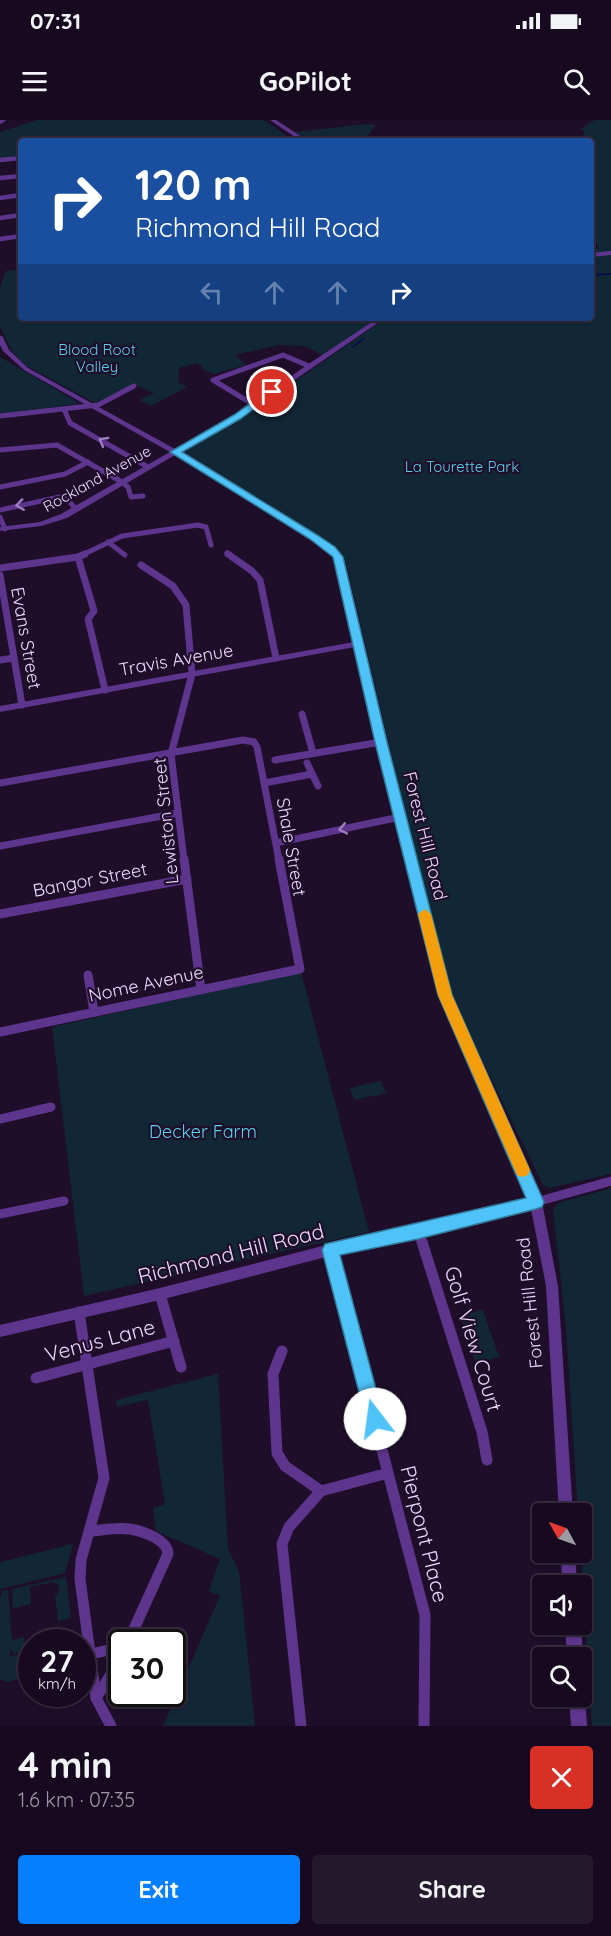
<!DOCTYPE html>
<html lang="en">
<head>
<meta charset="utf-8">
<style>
  body { margin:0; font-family:Quicksand,sans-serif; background:#24182d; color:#f1f3f6; height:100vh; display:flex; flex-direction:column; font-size:22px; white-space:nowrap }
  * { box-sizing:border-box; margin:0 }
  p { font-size:20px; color:#9e9aa5 }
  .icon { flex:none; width:33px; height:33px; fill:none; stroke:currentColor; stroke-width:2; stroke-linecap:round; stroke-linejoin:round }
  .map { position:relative; height:1606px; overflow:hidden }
  .details { display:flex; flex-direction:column; background:#170a20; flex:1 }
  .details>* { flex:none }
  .top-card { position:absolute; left:18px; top:18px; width:576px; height:183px; border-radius:6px; box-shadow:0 2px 4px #0004,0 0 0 2px #362b3e; background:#1a4fa0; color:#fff; overflow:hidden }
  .needle { width:39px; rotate:310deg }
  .tools { position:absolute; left:532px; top:1383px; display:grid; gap:12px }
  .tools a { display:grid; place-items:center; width:60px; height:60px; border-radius:6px; background:#170a20; box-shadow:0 2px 4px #0004,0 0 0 2px #362b3e; font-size:30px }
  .speed { position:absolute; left:18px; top:1509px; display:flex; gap:12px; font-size:30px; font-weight:700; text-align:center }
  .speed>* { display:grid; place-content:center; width:78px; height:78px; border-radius:50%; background:#170a20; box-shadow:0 2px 4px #0004,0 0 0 2px #362b3e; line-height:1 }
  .speed small { font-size:15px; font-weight:400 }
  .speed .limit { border:3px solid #111; border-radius:9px; background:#fff; color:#111 }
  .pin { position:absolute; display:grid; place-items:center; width:51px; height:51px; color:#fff; margin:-26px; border:3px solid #fff; border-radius:50%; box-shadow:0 2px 6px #0007 }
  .me { position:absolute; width:66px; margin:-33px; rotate:345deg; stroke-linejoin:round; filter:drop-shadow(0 0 4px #0008) }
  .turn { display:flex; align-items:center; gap:21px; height:126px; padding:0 18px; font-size:27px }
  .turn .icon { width:78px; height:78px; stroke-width:2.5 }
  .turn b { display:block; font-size:42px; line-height:51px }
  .lanes { display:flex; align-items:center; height:57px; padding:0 18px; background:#0003; justify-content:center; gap:30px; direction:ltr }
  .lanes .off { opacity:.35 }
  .round { display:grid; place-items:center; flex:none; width:63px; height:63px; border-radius:6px; background:#24182d }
  .overview { display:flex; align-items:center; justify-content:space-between; height:102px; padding:0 18px }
  h1 { font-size:36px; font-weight:700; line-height:45px }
  .button { display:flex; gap:12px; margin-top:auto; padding:12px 18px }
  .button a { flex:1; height:69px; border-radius:6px; background:#037fff; color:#fff; font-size:24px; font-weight:700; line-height:69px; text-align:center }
  .button a+a { background:#24182d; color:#f1f3f6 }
  .status { display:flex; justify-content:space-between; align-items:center; height:42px; padding:0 30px; background:#170a20; direction:ltr }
  .status svg { height:16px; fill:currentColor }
  header { display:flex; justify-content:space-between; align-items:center; height:78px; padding:0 18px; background:#170a20; font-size:27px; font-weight:700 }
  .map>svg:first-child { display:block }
  .green { fill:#112735 }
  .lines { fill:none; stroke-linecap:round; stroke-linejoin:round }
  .stream { stroke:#09064b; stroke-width:1.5 }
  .minor-far4 { stroke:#5d358d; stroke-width:4.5 }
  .minor-far3 { stroke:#5d358d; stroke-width:5 }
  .minor-far2 { stroke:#5d358d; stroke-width:7 }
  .minor-far1 { stroke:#5d358d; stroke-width:9 }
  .minor { stroke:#5d358d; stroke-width:11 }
  .tertiary { fill:#5d358d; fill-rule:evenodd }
  .oneway { stroke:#9d7ec0 }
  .route { fill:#4fc3f7; stroke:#337fa1; stroke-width:1.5 }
  .slow { fill:#f59e0b }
  .labels { text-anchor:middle; stroke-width:4.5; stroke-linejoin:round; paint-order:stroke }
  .far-park-label { font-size:15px; fill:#59d2ea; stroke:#1f0e2a }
  .far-street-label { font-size:15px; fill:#ecd7ff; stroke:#1f0e2a }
  .street-label { font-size:18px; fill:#ecd7ff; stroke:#1f0e2a }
  .park-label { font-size:18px; fill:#59d2ea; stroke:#1f0e2a }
  .near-street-label { font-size:21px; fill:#ecd7ff; stroke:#1f0e2a }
</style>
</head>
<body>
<div class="status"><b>07:31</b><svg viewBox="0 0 49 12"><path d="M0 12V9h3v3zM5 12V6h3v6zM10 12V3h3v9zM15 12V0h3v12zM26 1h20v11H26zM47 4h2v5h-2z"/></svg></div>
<header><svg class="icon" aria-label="menu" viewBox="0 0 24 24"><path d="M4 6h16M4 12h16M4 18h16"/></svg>GoPilot<svg class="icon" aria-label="search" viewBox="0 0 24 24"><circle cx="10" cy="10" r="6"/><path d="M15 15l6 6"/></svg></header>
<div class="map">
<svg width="611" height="1606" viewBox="0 0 611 1606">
  <rect width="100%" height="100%" fill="#1f0e2a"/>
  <!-- green -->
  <g class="green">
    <path d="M37,0h227l30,21h-273v16l-21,3v-28z"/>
    <path d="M595,0h16v132l-20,2v-4l8,-2 -8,-9v-98h-20l3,-5 8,1 3,-6 -5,-2z"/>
    <path d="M367,4l9,1 -11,14c-9,1 -48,5 -58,2 -4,-2 -9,-6 -12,-9z"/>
    <path d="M611,134v920l-62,14 -6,-3 -93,-191 -7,-23 -97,-408 -6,-11 -21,-16 -134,-84 6,-7 51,-27 144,-100h205v-62z"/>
    <path d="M13,150l8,1v47h356l-13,11 -42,26 -17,-9 -26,-1 -44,10 11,10 -32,9 -10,-4 -6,-7 -19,5 -1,14 9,5 -36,19 -11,-6 14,-7 -20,-9 -39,19 -70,-38 -14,-15 -11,-24v-39l6,-16z"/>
    <path d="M0,237l74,43 4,4 -78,10z"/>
    <path d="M301,852l68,260 -285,64 -32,-269z"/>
    <path d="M381,961l5,12 -32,7 -4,-12z"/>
    <path d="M611,1068v538h-19l-11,-173 1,-39 -4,-1 -12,-185 -13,-119 5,-6z"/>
    <path d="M483,1190l16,47 -24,5 -15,-47z"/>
    <path d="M218,1254l10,175 11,22 16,155h-92l57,-130 -11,-5 11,-32 -64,-28 -3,-23 12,-4 -17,-104 -31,7 -1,-7z"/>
    <path d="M73,1424l-8,29 -65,16v-27z"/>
    <path d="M66,1457l5,41 -13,3 -3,-24 4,-6v-5l-6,-4 -23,5 1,17 -18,4 -1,-19z"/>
    <path d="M8,1470l4,50 12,-3 1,14 -12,3 -1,-4h-2v6l21,-4 1,24 -26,6 -6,-3v-80l2,-8z"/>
  </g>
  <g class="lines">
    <!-- stream -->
    <g class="stream">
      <path d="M591,155l20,-1"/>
      <path d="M353,227l11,-9"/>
    </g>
    <!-- minor-far4 -->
    <g class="minor-far4">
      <path d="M0,2l3,-2"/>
      <path d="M0,40l21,-2"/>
      <path d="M0,58l21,-2"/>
      <path d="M0,78l21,-3"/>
      <path d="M0,98l21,-3"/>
      <path d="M0,119l21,-3"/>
    </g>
    <!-- minor-far3 -->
    <g class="minor-far3">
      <path d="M254,285l-41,-25 70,-25 26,11"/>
      <path d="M64,289l6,14 78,44"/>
      <path d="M0,296l98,-11 36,-19"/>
      <path d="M0,330l57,-5 65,37 6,5 3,10 12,-1"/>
      <path d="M0,367l65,-13 23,-12"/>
      <path d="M0,390l64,-14 12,13"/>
      <path d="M0,397l5,12"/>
      <path d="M108,422l17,13"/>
      <path d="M227,433l3,2"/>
      <path d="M82,435l40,-19 76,-11 8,2 5,18"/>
    </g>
    <!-- minor-far2 -->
    <g class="minor-far2">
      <path d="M228,434l24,17 8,9 16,78"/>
      <path d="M78,437l16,54 -6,8 17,71"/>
      <path d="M141,445l32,21 13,19 6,69 -21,80 13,106"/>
      <path d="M0,448l78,-11 7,-3"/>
      <path d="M0,455l22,130"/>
      <path d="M0,540l14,-2"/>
      <path d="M302,594l11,39"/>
      <path d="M275,640l106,-18"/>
      <path d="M307,643l11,23"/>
      <path d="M0,663l243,-43 11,2 3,5 22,113"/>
      <path d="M264,663l48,-9"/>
      <path d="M276,723l124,-26"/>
      <path d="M0,726l178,-33"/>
    </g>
    <!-- minor-far1 -->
    <g class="minor-far1">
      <path d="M184,739l17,131"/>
      <path d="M0,794l187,-35"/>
      <path d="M88,855l6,37"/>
      <path d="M0,912l300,-63 -21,-110"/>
      <path d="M0,999l51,-12"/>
      <path d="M536,1082l75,-21"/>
      <path d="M0,1094l64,-13"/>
      <path d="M418,1111l4,13"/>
    </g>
    <!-- minor -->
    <g class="minor">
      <path d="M422,1122l60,190 5,28"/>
      <path d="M330,1130l95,365 -1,111"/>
      <path d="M160,1174l21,73"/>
      <path d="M79,1192l25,166 -23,82 -1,19 16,119 15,28"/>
      <path d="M282,1231l-9,23 4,79 8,13 36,25 67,-18"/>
      <path d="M36,1258l138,-37"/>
      <path d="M91,1411c12,-1 27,-4 39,-2 13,2 38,11 38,25l-40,88"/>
      <path d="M91,1534l31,-7"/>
      <path d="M96,1578l26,-41"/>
      <path d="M301,1606l-19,-182 7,-17 32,-36"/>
    </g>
    <!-- tertiary -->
    <g class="tertiary">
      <path d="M270,0h6l32,21h-7z"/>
      <path d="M611,131v4l-20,2v-4z"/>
      <path d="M378,198h7l-146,100 -58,34 136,83 17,12 8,10 44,185 64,253 92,207 16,84 15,228h-14l-13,-228 -15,-77 -116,29 -85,18 -170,44 -160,37v-12l160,-37 170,-44 85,-18 113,-28 -88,-203 -64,-253 -21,-95 -355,65v-6l354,-64 -20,-85 -6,-6 -153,-96 -108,63 -26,8 -41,5v-4l40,-5 21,-8 109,-62 -146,-82 -21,-19 -3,-6v-10l3,2 6,13 19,18 147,81 60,-33 72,-51z"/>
      <path d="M561,1432h14l2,34h-15z"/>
      <path d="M565,1504h16l2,34 -1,2v-2h-15z"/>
      <path d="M582,1570l3,6 2,30h-16l-2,-30h13z"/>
    </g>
  </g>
  <!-- one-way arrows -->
  <defs><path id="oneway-chevron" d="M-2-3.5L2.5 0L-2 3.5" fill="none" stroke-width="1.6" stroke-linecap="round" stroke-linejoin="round" transform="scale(1.5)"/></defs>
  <g class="oneway">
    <use href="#oneway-chevron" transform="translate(103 321) rotate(-150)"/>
    <use href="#oneway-chevron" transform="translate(20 385) rotate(172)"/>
    <use href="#oneway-chevron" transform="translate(343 709) rotate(168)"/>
  </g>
  <!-- route -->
  <path class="route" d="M269,270l8,2 -37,27 -58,33 135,83 18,12 8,10 44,185 65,253 92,207 -2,5 -6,2 -118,30 -78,16 44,164 -3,7 -6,2 -7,-2 -2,-7 -44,-169 3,-6 201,-46 -88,-203 -63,-253 -42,-185 -23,-18 -140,-87 64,-37z"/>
  <!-- slow -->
  <path class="slow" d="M425,789l6,5 21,81 78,175 -2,5 -6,2 -5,-2 -79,-180 -20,-81z"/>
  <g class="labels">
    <!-- far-park labels -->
    <g class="far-park-label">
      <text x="97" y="235">Blood Root<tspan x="97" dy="17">Valley</tspan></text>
      <text x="462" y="352">La Tourette Park</text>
    </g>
    <!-- far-street labels -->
    <g class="far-street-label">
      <text transform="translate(97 359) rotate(-29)" y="5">Rockland Avenue</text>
    </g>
    <!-- street labels -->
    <g class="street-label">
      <text transform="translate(26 518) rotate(80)" y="6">Evans Street</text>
      <text transform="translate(176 540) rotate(-10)" y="6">Travis Avenue</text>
      <text transform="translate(166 701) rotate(-96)" y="6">Lewiston Street</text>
      <text transform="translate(425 716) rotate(76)" y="6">Forest Hill Road</text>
      <text transform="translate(291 727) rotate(80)" y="6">Shale Street</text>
      <text transform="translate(90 760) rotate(-11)" y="6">Bangor Street</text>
      <text transform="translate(146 864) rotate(-12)" y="6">Nome Avenue</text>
      <text transform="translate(530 1183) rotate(-96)" y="6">Forest Hill Road</text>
    </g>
    <!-- park labels -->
    <g class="park-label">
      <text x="203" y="1018">Decker Farm</text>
    </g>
    <!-- near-street labels -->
    <g class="near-street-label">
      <text transform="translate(231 1134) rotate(-14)" y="7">Richmond Hill Road</text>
      <text transform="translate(473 1219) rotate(73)" y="7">Golf View Court</text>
      <text transform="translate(100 1221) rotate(-15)" y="7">Venus Lane</text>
      <text transform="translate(424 1414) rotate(76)" y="7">Pierpont Place</text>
    </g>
  </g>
</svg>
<div class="tools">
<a><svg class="needle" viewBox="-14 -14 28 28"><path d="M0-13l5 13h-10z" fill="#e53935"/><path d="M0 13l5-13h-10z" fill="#9e9aa5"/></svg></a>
<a><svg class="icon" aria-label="sound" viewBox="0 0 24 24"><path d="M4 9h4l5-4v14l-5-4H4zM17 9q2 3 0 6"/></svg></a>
<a><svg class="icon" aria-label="search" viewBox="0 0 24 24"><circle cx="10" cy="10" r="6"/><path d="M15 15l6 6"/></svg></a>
</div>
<div class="speed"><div>27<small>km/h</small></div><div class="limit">30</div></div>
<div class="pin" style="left:272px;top:272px;background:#d93025"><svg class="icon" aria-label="arrive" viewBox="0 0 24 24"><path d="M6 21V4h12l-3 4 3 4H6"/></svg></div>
<svg class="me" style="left:375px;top:1299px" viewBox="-20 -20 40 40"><circle r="19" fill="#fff"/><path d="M0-13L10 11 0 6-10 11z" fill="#4fc3f7"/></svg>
<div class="top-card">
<div class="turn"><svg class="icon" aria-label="right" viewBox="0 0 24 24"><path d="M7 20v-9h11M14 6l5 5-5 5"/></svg><div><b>120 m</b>Richmond Hill Road</div></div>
<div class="lanes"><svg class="icon off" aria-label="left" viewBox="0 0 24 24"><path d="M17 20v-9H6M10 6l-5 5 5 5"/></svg><svg class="icon off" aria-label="ahead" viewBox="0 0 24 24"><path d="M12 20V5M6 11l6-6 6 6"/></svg><svg class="icon off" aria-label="ahead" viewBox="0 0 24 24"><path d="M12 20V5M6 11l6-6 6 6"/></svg><svg class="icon" aria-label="right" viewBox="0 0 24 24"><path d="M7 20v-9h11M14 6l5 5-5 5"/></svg></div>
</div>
</div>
<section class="details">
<div class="overview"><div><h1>4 min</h1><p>1.6 km · 07:35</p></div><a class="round" style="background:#d93025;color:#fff"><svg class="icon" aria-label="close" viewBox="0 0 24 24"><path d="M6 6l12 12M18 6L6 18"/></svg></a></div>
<div class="button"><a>Exit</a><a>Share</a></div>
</section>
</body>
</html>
